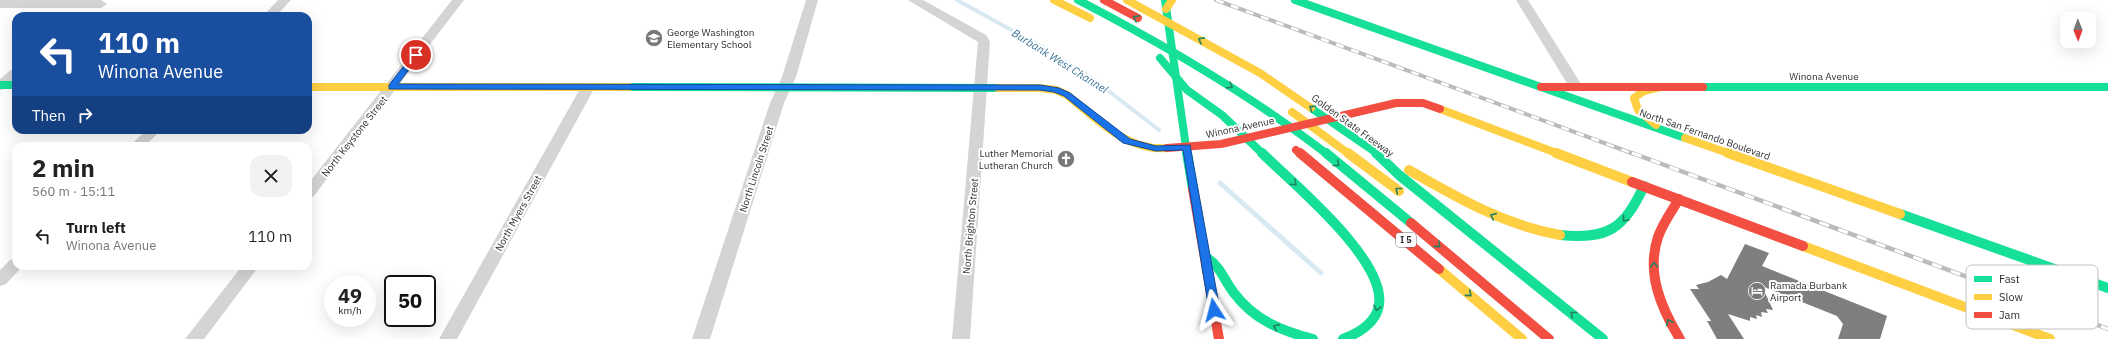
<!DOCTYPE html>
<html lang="en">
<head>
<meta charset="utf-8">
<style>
  body { margin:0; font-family:"IBM Plex Sans",sans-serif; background:#f2f2f2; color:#222; height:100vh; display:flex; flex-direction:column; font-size:15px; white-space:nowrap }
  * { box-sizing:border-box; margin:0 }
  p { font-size:13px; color:#767676 }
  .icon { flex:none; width:22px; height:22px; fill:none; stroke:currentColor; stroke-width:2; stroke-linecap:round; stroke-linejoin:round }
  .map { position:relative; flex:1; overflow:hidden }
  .details { position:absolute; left:12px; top:142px; width:300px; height:128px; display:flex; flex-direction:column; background:#fff; border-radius:12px; box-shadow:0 4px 16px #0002 }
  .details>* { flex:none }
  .top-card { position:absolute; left:12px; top:12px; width:300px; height:122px; border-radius:12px; box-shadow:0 4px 16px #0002; background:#1a4fa0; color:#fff; overflow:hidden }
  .needle { width:26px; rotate:179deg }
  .buttons { position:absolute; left:2060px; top:12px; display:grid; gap:8px }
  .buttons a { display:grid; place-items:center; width:36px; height:36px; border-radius:8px; background:#fff; box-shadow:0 4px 16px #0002; font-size:20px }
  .speed { position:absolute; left:324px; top:275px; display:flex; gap:8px; font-size:20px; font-weight:700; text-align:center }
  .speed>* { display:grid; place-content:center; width:52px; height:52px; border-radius:50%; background:#fff; box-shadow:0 4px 16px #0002; line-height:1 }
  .speed small { font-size:10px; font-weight:400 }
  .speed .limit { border:2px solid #111; border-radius:6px; background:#fff; color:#111 }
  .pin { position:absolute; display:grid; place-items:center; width:34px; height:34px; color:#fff; margin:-17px; border:2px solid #fff; border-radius:50%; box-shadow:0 1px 4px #0007 }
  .me { position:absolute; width:44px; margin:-22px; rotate:351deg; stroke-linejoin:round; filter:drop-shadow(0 0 3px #0008) }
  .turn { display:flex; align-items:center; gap:14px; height:84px; padding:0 20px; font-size:18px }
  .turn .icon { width:52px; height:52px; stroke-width:2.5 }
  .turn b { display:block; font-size:28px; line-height:34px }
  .then { display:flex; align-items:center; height:38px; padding:0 20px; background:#0003; gap:8px; font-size:15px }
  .round { display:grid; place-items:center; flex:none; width:42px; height:42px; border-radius:12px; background:#f2f2f2 }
  .head { display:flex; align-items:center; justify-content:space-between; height:68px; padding:0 20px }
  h1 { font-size:24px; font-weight:800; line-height:30px }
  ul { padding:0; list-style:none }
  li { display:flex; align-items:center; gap:12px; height:52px; padding:0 20px }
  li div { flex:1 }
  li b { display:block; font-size:15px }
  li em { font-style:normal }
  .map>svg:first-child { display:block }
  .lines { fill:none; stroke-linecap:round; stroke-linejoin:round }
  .stream-far1 { stroke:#d8e9f2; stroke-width:4 }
  .stream { stroke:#d8e9f2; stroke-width:5 }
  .building { fill:#7f7f7f }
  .street { fill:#d4d4d4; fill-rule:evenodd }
  .fast-far1 { stroke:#16e098; stroke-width:8 }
  .fast { stroke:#16e098; stroke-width:10 }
  .slow-far1 { stroke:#ffcf43; stroke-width:8 }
  .slow { stroke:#ffcf43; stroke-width:10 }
  .jam-far1 { stroke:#f24e42; stroke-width:8 }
  .jam { stroke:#f24e42; stroke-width:10 }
  .rail-far1-casing { stroke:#bbb; stroke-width:4 }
  .rail-casing { stroke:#bbb; stroke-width:4.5 }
  .rail-far1 { stroke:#fff; stroke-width:2.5; stroke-dasharray:8; stroke-linecap:butt }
  .rail { stroke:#fff; stroke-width:3; stroke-dasharray:10; stroke-linecap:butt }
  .oneway { stroke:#247f5e }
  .route { fill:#1a73e8; stroke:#114b97 }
  .labels { text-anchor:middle; stroke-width:4; stroke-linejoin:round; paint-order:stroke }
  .shield { fill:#fff; stroke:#6d6d6d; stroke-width:1 }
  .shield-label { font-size:9px; font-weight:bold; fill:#2f2f2f }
  .poi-label { font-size:10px; fill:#2f2f2f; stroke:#fff; text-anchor:start }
  .street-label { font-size:10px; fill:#2f2f2f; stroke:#fff }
  .water-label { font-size:11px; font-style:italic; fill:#387395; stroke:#fff }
  .key { fill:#fff; stroke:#c1c1c1; stroke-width:1 }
  .key-label { font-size:11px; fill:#2f2f2f }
</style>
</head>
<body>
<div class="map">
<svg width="2108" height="339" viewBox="0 0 2108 339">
  <rect width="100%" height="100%" fill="#fff"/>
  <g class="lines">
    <!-- stream-far1 -->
    <path class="stream-far1" d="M957,0l85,47 51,32 66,51"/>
    <!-- stream -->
    <path class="stream" d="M1220,183l101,90"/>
  </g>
  <!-- building -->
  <path class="building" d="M1745,244l24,9 -7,13 125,50 -7,23h-42l5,-15 -6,-8 -75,-30 11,24 -7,-1 2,4 -7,-1 1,5 -6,-2 1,4 -7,-2v4l-22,-7 16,25h-27l-10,-18h4l-21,-32h9l-3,-4 12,-3 13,-7 6,4z"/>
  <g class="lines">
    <!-- street -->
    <g class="street">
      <path d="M0,0h101l6,4 -6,4h-101z"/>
      <path d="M278,0h13l-15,16h-13z"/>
      <path d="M452,0h12l-151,197 -5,2v-15z"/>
      <path d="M806,0h12l-22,77 -12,26 -74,236h-18l78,-236 12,-26z"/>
      <path d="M908,0h15l63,35 4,7 -20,297h-18l26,-297z"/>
      <path d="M1516,0h12l55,87 -2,3h-10z"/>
      <path d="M16,69v11l-11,9 -5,1v-11l11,-9z"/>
      <path d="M588,83l7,4 -138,252h-18l142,-252z"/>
      <path d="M146,130h15l-16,16h-15z"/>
      <path d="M16,258v8h7l-17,18 -6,2v-16l10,-10z"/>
      <path d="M242,266h17l-55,73h-19z"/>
    </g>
    <!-- fast-far1 -->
    <g class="fast-far1">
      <path d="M1078,0c87,45 171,94 249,154"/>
      <path d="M1165,0l22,154"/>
      <path d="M1295,0l390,138"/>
      <path d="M1160,58l27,32 35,25 41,39"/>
      <path d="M0,85h16"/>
      <path d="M629,87l369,1"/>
      <path d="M1703,87h405"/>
      <path d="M1311,108l67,46"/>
    </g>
    <!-- fast -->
    <g class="fast">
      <path d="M1187,153l6,36"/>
      <path d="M1262,153c30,30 124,106 117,152 -3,18 -20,28 -36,34"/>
      <path d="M1326,153l85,70"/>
      <path d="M1376,153l23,22 204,164"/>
      <path d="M1900,214l208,74"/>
      <path d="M1560,235c49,5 64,-7 84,-49"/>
      <path d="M1206,257c16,11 17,22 28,36 20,27 48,38 79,46"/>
    </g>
    <!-- slow-far1 -->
    <g class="slow-far1">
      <path d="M1054,0l36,18"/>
      <path d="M1127,0l133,73 51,35"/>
      <path d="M1166,9l6,-9"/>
      <path d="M308,87h321"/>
      <path d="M998,88h42l16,2 11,5c29,23 60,57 100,53"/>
      <path d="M1440,109l119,45"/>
      <path d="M1292,112l57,42"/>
      <path d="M1656,125l-18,-15 -4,-12 10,-7 16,-4"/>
      <path d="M1685,138l46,16"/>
    </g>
    <!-- slow -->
    <g class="slow">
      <path d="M1348,153l51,38"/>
      <path d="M1556,153l76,29"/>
      <path d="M1728,153l172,61"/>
      <path d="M1409,170c49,28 95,55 151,65"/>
      <path d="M1803,246l247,93"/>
      <path d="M1439,269l83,70"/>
    </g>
    <!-- jam-far1 -->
    <g class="jam-far1">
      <path d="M1104,0l34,18"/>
      <path d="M1541,87h162"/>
      <path d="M1167,148l54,-4 175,-41h27l17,6"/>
      <path d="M1296,150l5,4"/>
    </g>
    <!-- jam -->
    <g class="jam">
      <path d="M1300,153l139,116"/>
      <path d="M1632,182l171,64"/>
      <path d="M1193,189l26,150"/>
      <path d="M1679,199c-7,12 -16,24 -21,38 -12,36 3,71 22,102"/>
      <path d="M1411,223l138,116"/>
    </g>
    <defs>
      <path id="rail-far1" d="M1216,0l418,154"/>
      <path id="rail" d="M1632,153l476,176"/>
    </defs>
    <!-- rail-far1 casing -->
    <use href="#rail-far1" class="rail-far1-casing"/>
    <!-- rail casing -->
    <use href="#rail" class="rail-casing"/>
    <!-- rail-far1 -->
    <use href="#rail-far1" class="rail-far1"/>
    <!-- rail -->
    <use href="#rail" class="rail"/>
  </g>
  <!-- one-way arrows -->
  <defs><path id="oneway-chevron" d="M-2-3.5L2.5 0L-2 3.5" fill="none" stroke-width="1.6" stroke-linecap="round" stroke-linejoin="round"/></defs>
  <g class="oneway">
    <use href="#oneway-chevron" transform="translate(1136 18) rotate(-152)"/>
    <use href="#oneway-chevron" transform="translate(1201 40) rotate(-152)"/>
    <use href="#oneway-chevron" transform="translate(1230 86) rotate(32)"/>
    <use href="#oneway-chevron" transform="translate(1312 108) rotate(-146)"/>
    <use href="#oneway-chevron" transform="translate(1337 164) rotate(39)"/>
    <use href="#oneway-chevron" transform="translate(1294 183) rotate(43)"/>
    <use href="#oneway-chevron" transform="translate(1398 190) rotate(-141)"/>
    <use href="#oneway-chevron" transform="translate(1493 216) rotate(-156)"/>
    <use href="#oneway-chevron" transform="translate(1625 219) rotate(130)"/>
    <use href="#oneway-chevron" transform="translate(1438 245) rotate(40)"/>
    <use href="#oneway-chevron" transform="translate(1654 265) rotate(-93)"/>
    <use href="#oneway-chevron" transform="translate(1469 294) rotate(40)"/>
    <use href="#oneway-chevron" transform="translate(1377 308) rotate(103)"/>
    <use href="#oneway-chevron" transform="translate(1573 314) rotate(-141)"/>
    <use href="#oneway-chevron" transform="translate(1669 322) rotate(-116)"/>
    <use href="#oneway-chevron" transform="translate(1276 327) rotate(-156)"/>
  </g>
  <!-- route -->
  <path class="route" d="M416,52l4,3 -22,29 642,1 19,3 11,5 60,46 26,7 34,-1 30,165 -6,3 -5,-3 -26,-160 -27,1 -33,-8 -59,-47 -10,-4 -14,-2 -651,-1v-4l25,-32z"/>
  <!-- icons -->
  <defs>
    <symbol id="school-disc" viewBox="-11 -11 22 22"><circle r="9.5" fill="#787878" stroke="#fff"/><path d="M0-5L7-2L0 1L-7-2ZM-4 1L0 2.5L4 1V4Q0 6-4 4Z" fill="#fff"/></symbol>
    <symbol id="church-disc" viewBox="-11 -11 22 22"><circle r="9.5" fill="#787878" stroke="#fff"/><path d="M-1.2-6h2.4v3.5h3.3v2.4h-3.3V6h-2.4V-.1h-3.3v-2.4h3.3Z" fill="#fff"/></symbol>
    <symbol id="hotel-disc" viewBox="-11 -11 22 22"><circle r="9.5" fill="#787878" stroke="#fff"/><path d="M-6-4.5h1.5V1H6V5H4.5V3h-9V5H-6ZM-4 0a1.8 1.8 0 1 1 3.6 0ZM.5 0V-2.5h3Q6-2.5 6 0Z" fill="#fff"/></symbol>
  </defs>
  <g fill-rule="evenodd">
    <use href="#school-disc" x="644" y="28" width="20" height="20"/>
    <use href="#church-disc" x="1056" y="149" width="20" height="20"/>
    <use href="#hotel-disc" x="1747" y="281" width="20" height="20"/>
  </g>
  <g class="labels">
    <!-- shield labels -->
    <rect class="shield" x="1396" y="233" width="20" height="14" rx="3"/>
    <g class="shield-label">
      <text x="1406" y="243">I 5</text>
    </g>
    <!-- poi labels -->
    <g class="poi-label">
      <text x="667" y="36">George Washington<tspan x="667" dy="12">Elementary School</tspan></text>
      <text x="1053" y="157" text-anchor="end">Luther Memorial<tspan x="1053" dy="12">Lutheran Church</tspan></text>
      <text x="1770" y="289">Ramada Burbank<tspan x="1770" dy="12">Airport</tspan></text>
    </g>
    <!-- street labels -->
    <g class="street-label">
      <text x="1824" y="80">Winona Avenue</text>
      <text transform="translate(1353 125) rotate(36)" y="4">Golden State Freeway</text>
      <text transform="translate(1240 127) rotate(-12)" y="4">Winona Avenue</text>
      <text transform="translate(1705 134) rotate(19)" y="4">North San Fernando Boulevard</text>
      <text transform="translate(354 136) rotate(-52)" y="4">North Keystone Street</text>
      <text transform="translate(756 169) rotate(-72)" y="4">North Lincoln Street</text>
      <text transform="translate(518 213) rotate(-61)" y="4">North Myers Street</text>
      <text transform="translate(970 226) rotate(-85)" y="4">North Brighton Street</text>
    </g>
    <!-- water labels -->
    <g class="water-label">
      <text transform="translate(1060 61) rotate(32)" y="4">Burbank West Channel</text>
    </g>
  </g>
  <!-- legend -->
  <rect x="1966" y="265" width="132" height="64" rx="6" class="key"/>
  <rect x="1974" y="276" width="18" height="6" fill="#16e098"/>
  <rect x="1974" y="294" width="18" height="6" fill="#ffcf43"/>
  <rect x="1974" y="312" width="18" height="6" fill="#f24e42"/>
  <g class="key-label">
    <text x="1999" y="283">Fast</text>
    <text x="1999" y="301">Slow</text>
    <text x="1999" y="319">Jam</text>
  </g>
</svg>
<div class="buttons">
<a><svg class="needle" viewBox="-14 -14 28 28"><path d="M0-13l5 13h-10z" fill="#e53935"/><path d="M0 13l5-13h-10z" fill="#767676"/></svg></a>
</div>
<div class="speed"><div>49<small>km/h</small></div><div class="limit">50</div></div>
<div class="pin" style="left:416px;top:55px;background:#d93025"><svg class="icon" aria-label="arrive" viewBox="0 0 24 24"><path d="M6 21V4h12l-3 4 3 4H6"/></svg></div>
<svg class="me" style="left:1214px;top:310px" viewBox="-20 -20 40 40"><path d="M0-17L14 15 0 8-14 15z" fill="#1a73e8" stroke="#fff" stroke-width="4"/></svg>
<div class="top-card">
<div class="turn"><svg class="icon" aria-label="left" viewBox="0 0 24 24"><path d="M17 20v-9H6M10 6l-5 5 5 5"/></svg><div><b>110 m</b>Winona Avenue</div></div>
<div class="then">Then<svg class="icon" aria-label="right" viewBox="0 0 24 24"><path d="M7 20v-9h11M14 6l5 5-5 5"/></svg></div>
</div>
<section class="details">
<div class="head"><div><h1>2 min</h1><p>560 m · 15:11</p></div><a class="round"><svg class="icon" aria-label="close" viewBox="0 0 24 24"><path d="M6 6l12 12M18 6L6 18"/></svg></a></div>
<ul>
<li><svg class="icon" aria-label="left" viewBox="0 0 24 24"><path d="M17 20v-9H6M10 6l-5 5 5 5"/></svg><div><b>Turn left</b><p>Winona Avenue</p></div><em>110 m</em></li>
</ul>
</section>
</div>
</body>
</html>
